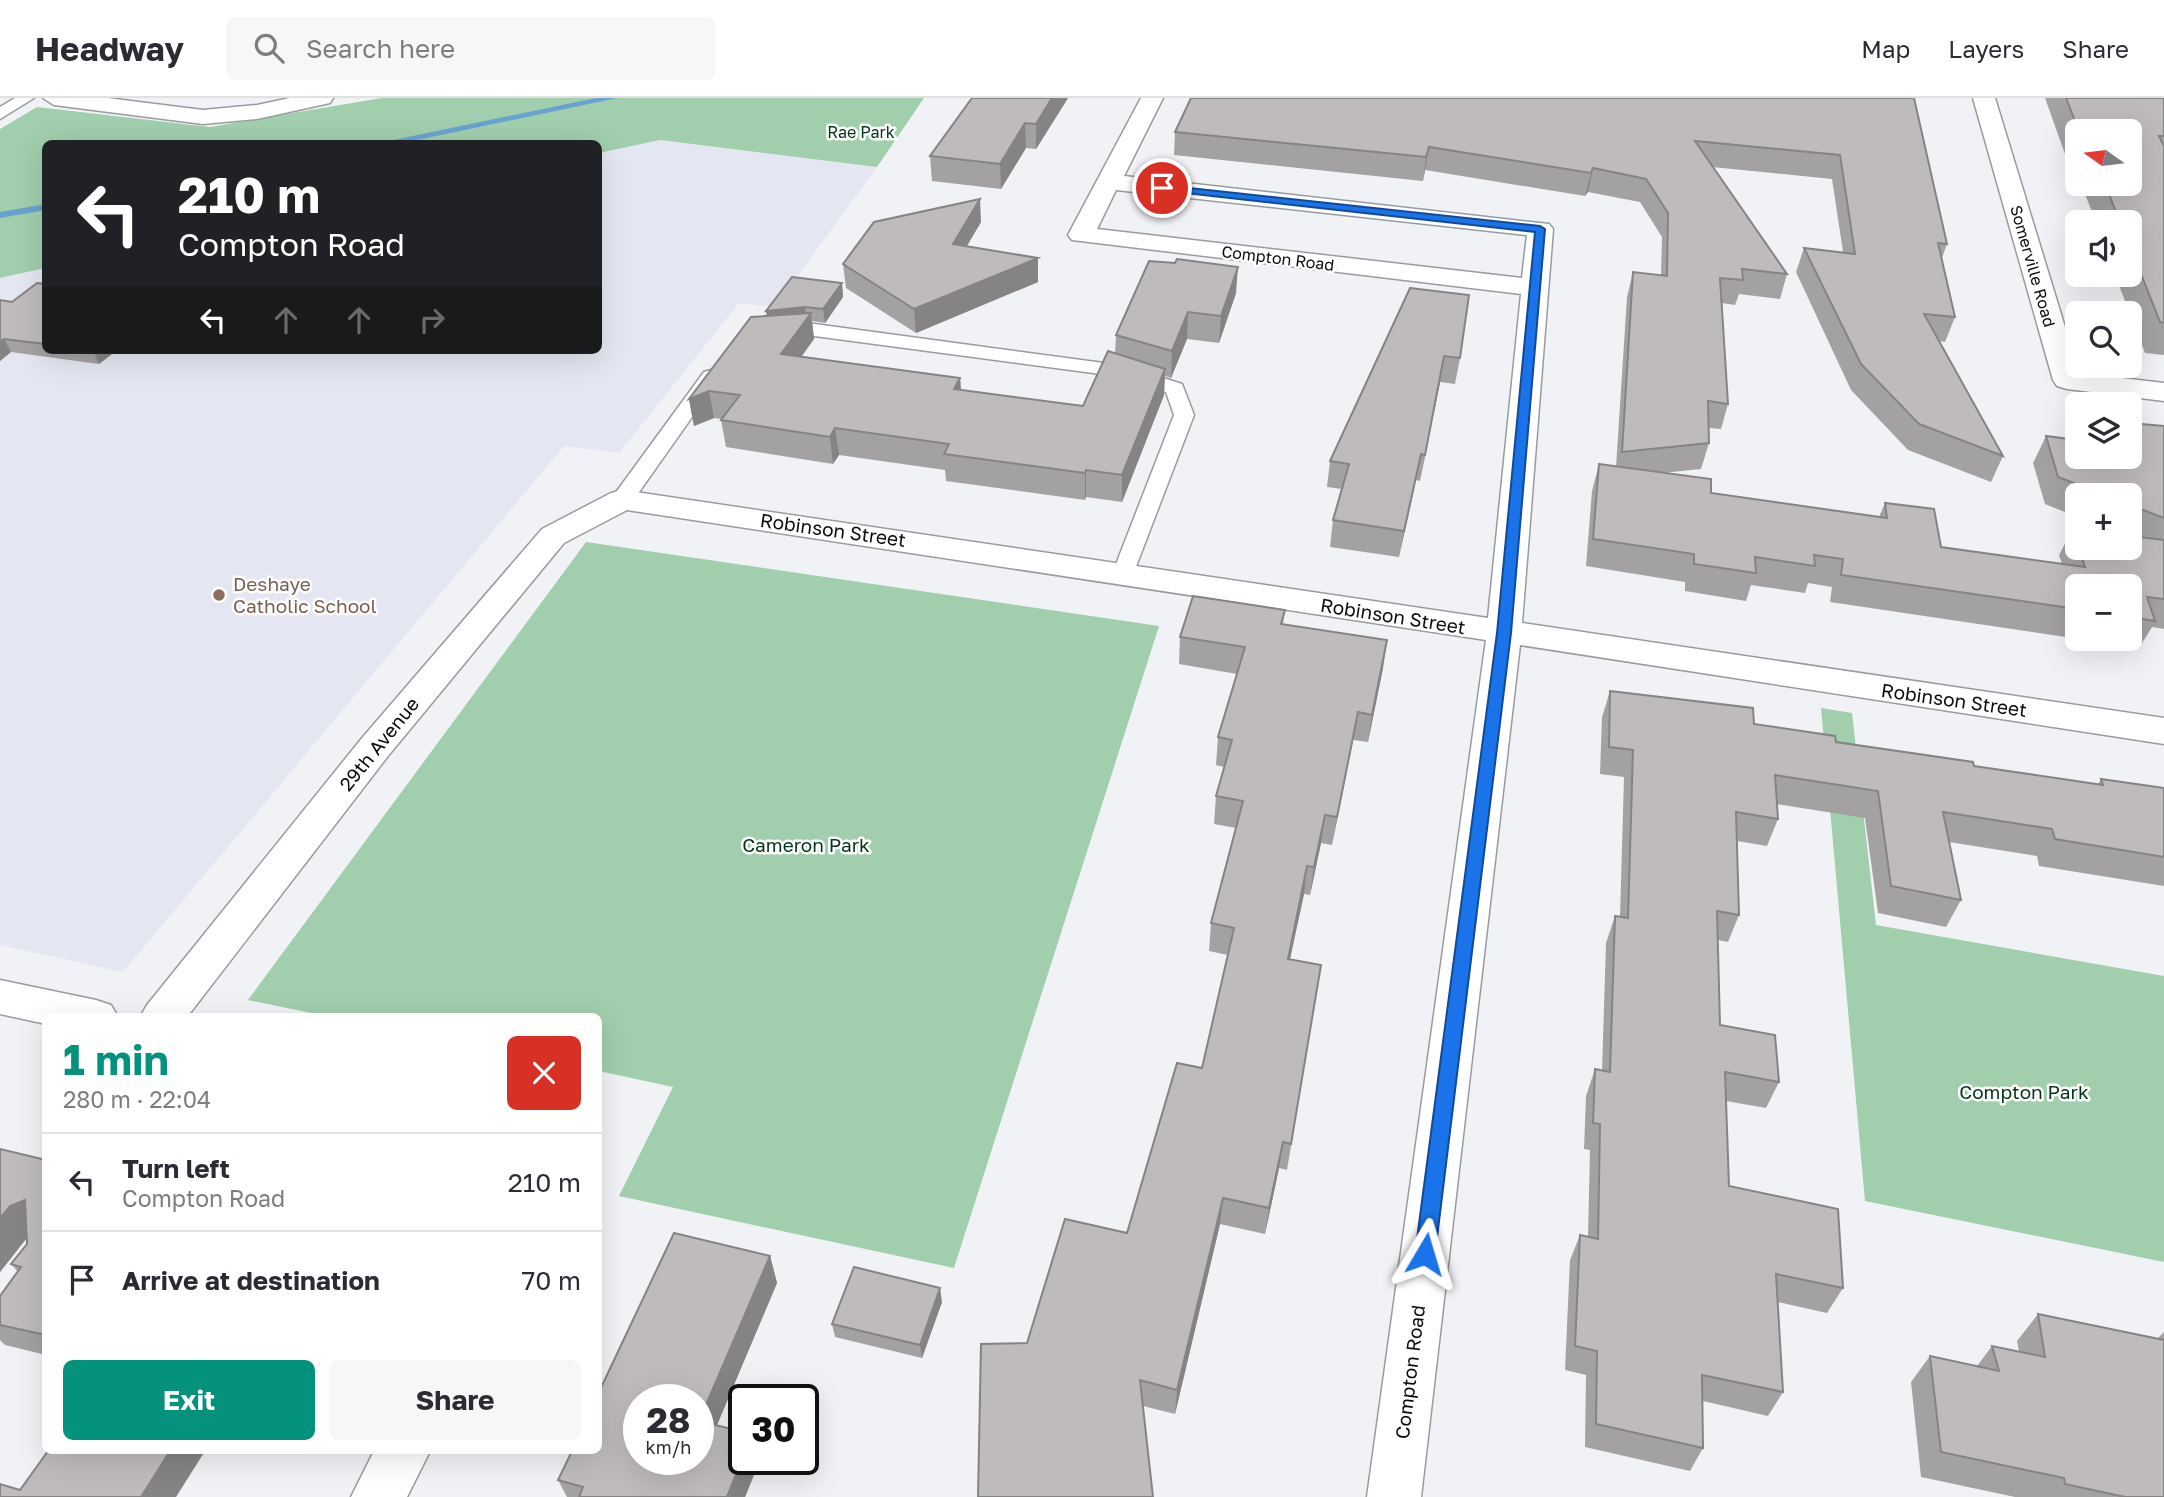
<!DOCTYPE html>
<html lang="en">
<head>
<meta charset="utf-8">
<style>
  body { margin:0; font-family:"Golos Text",sans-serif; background:#f7f7f7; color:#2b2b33; height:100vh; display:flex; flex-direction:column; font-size:26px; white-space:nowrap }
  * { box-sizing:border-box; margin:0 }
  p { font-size:23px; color:#7c7c81 }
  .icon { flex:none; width:38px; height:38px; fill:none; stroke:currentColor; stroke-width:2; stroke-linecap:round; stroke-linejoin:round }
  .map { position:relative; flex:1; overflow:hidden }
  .side { position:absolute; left:42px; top:915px; width:560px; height:441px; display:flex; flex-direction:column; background:#fff; border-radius:10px; box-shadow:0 7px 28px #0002 }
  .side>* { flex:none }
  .guide { position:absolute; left:42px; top:42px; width:560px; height:214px; border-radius:10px; box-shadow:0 7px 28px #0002; background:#202124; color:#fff; overflow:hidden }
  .needle { width:46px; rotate:284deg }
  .tools { position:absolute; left:2065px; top:21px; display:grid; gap:14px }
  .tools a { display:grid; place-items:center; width:77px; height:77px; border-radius:10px; background:#fff; box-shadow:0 7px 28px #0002; font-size:35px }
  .speed { position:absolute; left:623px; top:1286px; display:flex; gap:14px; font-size:35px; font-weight:700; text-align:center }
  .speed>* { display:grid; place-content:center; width:91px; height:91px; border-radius:50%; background:#fff; box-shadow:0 7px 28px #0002; line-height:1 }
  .speed small { font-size:18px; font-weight:400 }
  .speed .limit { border:4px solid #111; border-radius:10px; background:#fff; color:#111 }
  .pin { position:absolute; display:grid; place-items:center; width:60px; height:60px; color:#fff; margin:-30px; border:4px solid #fff; border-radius:50%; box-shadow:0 2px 7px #0007 }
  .me { position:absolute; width:77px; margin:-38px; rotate:7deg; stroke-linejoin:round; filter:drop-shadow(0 0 5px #0008) }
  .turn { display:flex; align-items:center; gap:24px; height:147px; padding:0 21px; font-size:32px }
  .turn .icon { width:91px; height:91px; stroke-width:2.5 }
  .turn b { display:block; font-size:49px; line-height:60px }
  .lanes { display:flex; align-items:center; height:66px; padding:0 21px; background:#0003; justify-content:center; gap:35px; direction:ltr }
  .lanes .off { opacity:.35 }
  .round { display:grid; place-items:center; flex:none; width:74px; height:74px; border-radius:10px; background:#f7f7f7 }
  .overview { display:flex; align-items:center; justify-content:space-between; height:119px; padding:0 21px }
  h1 { font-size:42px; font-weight:700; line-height:52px; color:#04927d }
  .action { display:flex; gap:14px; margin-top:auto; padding:14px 21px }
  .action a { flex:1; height:80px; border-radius:10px; background:#04927d; color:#fff; font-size:28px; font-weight:700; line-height:80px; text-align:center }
  .action a+a { background:#f7f7f7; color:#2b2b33 }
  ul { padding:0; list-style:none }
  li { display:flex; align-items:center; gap:21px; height:98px; padding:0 21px; border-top:2px solid #e1e1e2 }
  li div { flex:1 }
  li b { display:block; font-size:26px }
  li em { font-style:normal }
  header { display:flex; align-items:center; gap:42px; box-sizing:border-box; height:98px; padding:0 35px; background:#fff; border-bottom:2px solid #e1e1e2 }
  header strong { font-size:33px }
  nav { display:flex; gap:38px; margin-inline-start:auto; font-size:24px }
  .search { width:490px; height:63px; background:#f7f7f7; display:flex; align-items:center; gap:18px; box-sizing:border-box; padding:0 24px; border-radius:10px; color:#7c7c81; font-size:26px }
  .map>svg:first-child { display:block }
  .built { fill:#e4e6f1 }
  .green { fill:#a1cead }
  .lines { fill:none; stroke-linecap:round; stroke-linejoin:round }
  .stream { fill:#6aa2cf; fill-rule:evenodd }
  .service-casing { stroke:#9a9b9f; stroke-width:3 }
  .minor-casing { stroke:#9a9b9f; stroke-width:3 }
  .service { fill:#fff; fill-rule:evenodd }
  .minor { fill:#fff; fill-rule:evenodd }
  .wall { fill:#a4a1a3; fill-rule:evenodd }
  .shaded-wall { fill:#868384 }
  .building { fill:#bfbbbd; stroke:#868384; stroke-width:2; fill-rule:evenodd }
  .route { fill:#1a73e8; stroke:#114b97; stroke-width:2 }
  .education-dot { fill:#8d6e63; stroke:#fff; stroke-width:2.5 }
  .labels { text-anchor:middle; stroke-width:5; stroke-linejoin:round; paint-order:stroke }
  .far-park-label { font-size:16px; fill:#033519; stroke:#fff }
  .far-street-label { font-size:16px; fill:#0b0c0d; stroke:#fff }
  .street-label { font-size:19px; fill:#0b0c0d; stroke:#fff }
  .education-label { font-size:19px; fill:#785e54; stroke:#fff; text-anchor:start }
  .park-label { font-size:19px; fill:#033519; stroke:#fff }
</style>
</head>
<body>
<header>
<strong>Headway</strong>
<div class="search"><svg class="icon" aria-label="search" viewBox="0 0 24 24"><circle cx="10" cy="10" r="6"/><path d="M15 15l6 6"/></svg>Search here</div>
<nav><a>Map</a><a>Layers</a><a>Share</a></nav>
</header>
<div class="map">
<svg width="2164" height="1399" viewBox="0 0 2164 1399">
  <rect width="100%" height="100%" fill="#f1f2f6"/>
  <!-- built -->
  <path class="built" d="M660,42l217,27 -102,140 -36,-4 -120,150 -55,-7 -441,526 -123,-27v-667l45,-10 1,82h552l1,-197z"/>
  <!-- green -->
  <g class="green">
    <path d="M382,0h542l-47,69 -217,-27 -61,13 -1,-9h-552l-1,124 -45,10v-149l37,-22 173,20z"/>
    <path d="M586,444l573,84 -205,642 -335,-72 54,-109 -74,-16 -1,-54h-267l-83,-17z"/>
    <path d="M1821,610l31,5 24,212 288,51v286l-299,-61z"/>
  </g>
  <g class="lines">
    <!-- stream -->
    <g class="stream">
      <path d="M596,0h21l-219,46h-24z"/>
      <path d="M46,106v6l-46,8v-6z"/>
    </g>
    <defs>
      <g id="service">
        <path d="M15,0h19l-34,21v-12z"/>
        <path d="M807,225l319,43 56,18 12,31 -62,162h-16l-3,-5 61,-157 -8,-23 -43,-15 -316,-42 -29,3 -9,-6 9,-6z"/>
        <path d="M711,272l10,6 -91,129h-16l-3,-5 3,-5 90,-123z"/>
      </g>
      <g id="minor">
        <path d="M43,0h64l96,12 54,-5 33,-7h43l-3,5 -73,16 -54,5 -149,-19z"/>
        <path d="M1141,0h22l-39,78 425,48 4,5 -31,394 642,95v26l-644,-99 -99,852h-54l119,-857 -859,-130 -63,33 -176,213 -201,261h-47l7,-12 215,-267 180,-209 69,-36 11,-3 866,128 33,-324 -449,-54 -4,-5zM1116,92l411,45 -5,43 -425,-49z"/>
        <path d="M1973,0h22l84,275 85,10v18l-97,-12 -10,-3 -4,-6z"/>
        <path d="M0,882l96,20 15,5 7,12h-72v7l-46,-10z"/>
        <path d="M374,1353h56l-23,46h-56z"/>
      </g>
    </defs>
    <!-- service casing -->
    <use href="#service" class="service-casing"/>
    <!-- minor casing -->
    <use href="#minor" class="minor-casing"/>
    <!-- service -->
    <use href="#service" class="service"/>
    <!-- minor -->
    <use href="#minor" class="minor"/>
  </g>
  <!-- wall -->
  <g class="wall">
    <path d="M972,0h96l-32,51 -10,-1 -25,41 -69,-8 -2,-25z"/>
    <path d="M1914,0l33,146 -5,14 13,59 -10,25 -6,-1 64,115 -12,26 -83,-32 -57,-60 -55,-118 8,-24 39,4 -11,-73 -120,-12 75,107 -7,25 -41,-5 -4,11 -13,-2 6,101 -7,25 -12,-1v15l-8,26 -39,4 49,20 168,24 6,-14 56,44 121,17 -3,-9 14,-27 4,1v19h53v-53h-53v22l-32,-13 -12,-41 13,-27 28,4 3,-7v24l87,-31v203l-12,-2 -13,21 -309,-46 2,-15 -24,-4 -3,10 -54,-8 -5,16 -61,-10v-9l-99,-16 6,-75 7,-27 17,3 11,-170 6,-25 28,3 1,-38 -22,-35 -52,-10 -3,4 -160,-26 -2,11 -249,-26 1,-23zM2077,488h53v53h-53z"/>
    <path d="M2045,0h119v257l-19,-2 -30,-78h15v-53h-34l-15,-38h49v-53h-53v51h-2z"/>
    <path d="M981,124l-14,24 71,36 -122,51 -70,-45 -3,-24z"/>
    <path d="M842,185l1,14 -18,26 -13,-2 2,18 -13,17 159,22 1,12 122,16 32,-52 1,-19 120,-42 -17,50 -32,-4 -16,39 -6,-2 -1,19 -42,107 -36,-5 -1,3 -139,-19 -1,-11 -106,-15 -6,9 -107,-17 -5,-27 1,-1 -8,-1 -20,8 -5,-27 78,-83z"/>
    <path d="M46,186v66h71l-18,14 -88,-12 -11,9v-61l12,2z"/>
    <path d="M1410,190l50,70 -5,26 -15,-2 -20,99 -4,-1 -17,77 -69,-10 3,-27 9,-31 -15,-2 3,-26z"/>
    <path d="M1285,512l-2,14 100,44 -15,74 -15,-2 -21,105 -11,-2 -11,52 -6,-1 -14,65 31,6 -34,205 -8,-2 -14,66 -45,-10 -45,190 -32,-8 -116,-63 100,-110 75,-165 26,-113 -19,-4 2,-28 25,-95 -22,-4 2,-28 8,-29 -8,-2 2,-28 19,-63 -58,-10 1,-27z"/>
    <path d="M1610,593l226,51 138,24 124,18 3,-5 63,9v98l-125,-20 -2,-10 -88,-14 12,58 -15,27 -68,-14 -13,-95 -88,-14 1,15 -11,27 -30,-5 2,74 -11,27 -10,-2 2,85 59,57 -13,26 -40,-7 3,85 114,102 -16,25 -49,-11 5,90 -15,24 -65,-15v47l-13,23 -105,-24 1,-72 -21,-5 5,-110 10,-25 8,2 2,-87 -6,-1 2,-53 9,-27 7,2 4,-128 9,-27 5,1 4,-140 -24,-3 2,-57z"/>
    <path d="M0,1051l46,11v195l-41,-10 -5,-5v-44l18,-24 -7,-8 16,-20v-6l-27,34z"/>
    <path d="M770,1158l7,27 -60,142 27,35h16l-15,37h-178l-9,-17z"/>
    <path d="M942,1204l-20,56 -87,-21 -3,-13z"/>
    <path d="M2038,1216l120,24 6,-6v165h-149l-94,-20 -10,-95 19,-26 47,10 15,-20 27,5 -2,-10z"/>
  </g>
  <!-- shaded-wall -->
  <g class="shaded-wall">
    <path d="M1052,0h16l-32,51v-25z"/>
    <path d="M1025,25l1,25 -25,41 -1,-25z"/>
    <path d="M1429,49l-4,23 -2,11 3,-24z"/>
    <path d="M1593,70l-5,24 -3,4 6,-23z"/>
    <path d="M980,101l1,23 -27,45 -1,-23z"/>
    <path d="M1038,160v24l-122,51 -2,-24z"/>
    <path d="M1238,169l-2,26 -17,50 2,-27z"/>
    <path d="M842,185l1,14 -18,26 -2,-14z"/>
    <path d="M805,209l1,11 5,-5 3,26 -29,41 -17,-55 -2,-14z"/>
    <path d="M1188,214l-1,27 -16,39 1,-27z"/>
    <path d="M4,241l7,13 -11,9v-19z"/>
    <path d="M93,252h24l-18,14z"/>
    <path d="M1444,258l-4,26 -20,99 5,-26z"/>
    <path d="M1165,271l-1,26 -42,107v-27z"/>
    <path d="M960,280l2,26 -8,-15z"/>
    <path d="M709,293l5,27 -20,8 -5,-27z"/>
    <path d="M835,330l4,27 -6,9 -3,-27z"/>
    <path d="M1421,356l-5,26 -17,77 5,-26z"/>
    <path d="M1086,372v27l-1,3v-27z"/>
    <path d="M1387,542l-4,28 -15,74 4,-27z"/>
    <path d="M1358,614l-5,28 -21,105 5,-28z"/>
    <path d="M1325,717l-4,28 -11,52 4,-28z"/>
    <path d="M1307,768l-3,28 -20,92 4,-27z"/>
    <path d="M1283,1044l-4,26 -14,66 4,-26z"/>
    <path d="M1223,1100l-3,26 -45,190 2,-24z"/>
    <path d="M25,1102l7,31 -32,41v-54l10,-12z"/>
    <path d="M770,1158l7,27 -69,163 -9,-25z"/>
    <path d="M940,1190l2,14 -20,56 -2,-13z"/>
    <path d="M170,1353h35l-29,46h-35z"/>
    <path d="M744,1357v5h16l-15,37h-18z"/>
  </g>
  <!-- building -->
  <g class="building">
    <path d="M972,0h80l-16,26 -11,-1 -25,41 -70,-8z"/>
    <path d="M1191,0h723l33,146 -9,-1 17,74 -31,-3 79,142 -84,-32 -58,-60 -57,-116 51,6 -15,-99 -145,-14 92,133 -45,-5 1,11 -23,-2 8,126 -20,-3 1,42 -87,9 11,-180 34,4 1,-63 -22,-34 -53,-11 -2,5 -162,-26 -3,10 -251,-25z"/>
    <path d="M2066,0h98v38h-5l5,10v177l-4,-1 -30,-76v-24h-10l-15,-38h25v-53h-51z"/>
    <path d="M980,101l-27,45 85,14 -124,51 -71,-45 31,-42z"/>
    <path d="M1177,161l61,8 -17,49 -33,-4 -16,39 -56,-16 33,-74 26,2z"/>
    <path d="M792,179l50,6 -19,26 -18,-2 -39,4z"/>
    <path d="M37,185l9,1v60l-42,-5 -4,3v-42l12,2z"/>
    <path d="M1410,190l59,7 -9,63 -16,-2 -19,99 -4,-1 -17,77 -71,-11 16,-56 -19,-3z"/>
    <path d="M811,215l-30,41 179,24 -6,11 129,17 25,-55 57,18 -43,106 -36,-5 -1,3 -141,-19 5,-10 -114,-16 -5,9 -109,-17 19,-25 -31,-4 -20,8 62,-82z"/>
    <path d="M2130,325l34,3v92l-34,-13v-10h-25l-47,-18 -12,-41 31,4v17h53z"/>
    <path d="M1599,366l112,15v14l176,25 -2,-15 49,6 7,38 144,20 -6,-19h51v-12l34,4v59l-17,-2 8,24 -25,-4v-31h-53v23l-236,-34 2,-16 -29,-4 1,11 -60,-9 1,16 -62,-9v-10l-101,-15z"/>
    <path d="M2073,430l4,1v13z"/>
    <path d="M1193,498l92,14 -4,14 106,16 -15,75 -14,-3 -21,105 -12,-2 -11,52 -7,-1 -19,93 33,6 -30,179 -8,-2 -14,66 -46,-10 -46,192 -37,-10 13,117h-175l3,-153 46,-1 38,-124 62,14 50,-170 25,5 32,-140 -23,-5 32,-122 -27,-5 16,-56 -14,-3 27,-90 -65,-10z"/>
    <path d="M1610,593l143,17 1,16 81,12 1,6 137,20 1,4 129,19 -2,-6 63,9v69l-109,-18 -3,-10 -109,-17 18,88 -70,-14 -13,-95 -103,-16 3,44 -42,-7 3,103 -22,-4 3,114 55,10 4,47 -54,-10 4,114 109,23 5,79 -67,-14 7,118 -81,-17 1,73 -107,-24 1,-73 -22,-5 5,-111 18,4 2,-115 -7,-1 2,-54 15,3 5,-156 13,2 5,-168 -24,-3z"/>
    <path d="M0,1051l46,11v175l-46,-10v-29l21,-29 -10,-3 16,-20 -2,-44 -15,6 -10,12z"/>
    <path d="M674,1135l96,23 -71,165 45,11v23l-17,42h-148l4,-10 -25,-7 14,-29h26v-57zM639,1302h59v60h-59z"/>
    <path d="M854,1169l86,21 -20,57 -88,-21z"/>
    <path d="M2038,1216l126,26v157h-39l-60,-13 -1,-6 -123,-26 -11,-96 69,15 -7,-25 53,11z"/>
    <path d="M48,1353h122l-29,46h-141v-13l20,6z"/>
  </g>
  <!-- route -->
  <path class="route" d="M1162,87l378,41 5,3 -34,404 -76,621 -3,6 -7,3 -7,-3 -3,-6 82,-621 38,-401 -377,-42z"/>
  <!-- markers -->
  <circle class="education-dot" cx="219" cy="497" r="7"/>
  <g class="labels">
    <!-- far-park labels -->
    <g class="far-park-label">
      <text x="861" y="40">Rae Park</text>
    </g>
    <!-- far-street labels -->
    <g class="far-street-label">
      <text transform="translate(1278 160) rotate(7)" y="6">Compton Road</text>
      <text transform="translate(2033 168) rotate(74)" y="6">Somerville Road</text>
    </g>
    <!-- street labels -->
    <g class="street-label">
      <text transform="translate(833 432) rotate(8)" y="7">Robinson Street</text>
      <text transform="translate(1393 518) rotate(9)" y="7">Robinson Street</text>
      <text transform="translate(1954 602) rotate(8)" y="7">Robinson Street</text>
      <text transform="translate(379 646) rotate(-51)" y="7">29th Avenue</text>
      <text transform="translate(1410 1274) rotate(-83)" y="7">Compton Road</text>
    </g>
    <!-- education labels -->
    <g class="education-label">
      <text x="233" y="493">Deshaye<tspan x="233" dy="22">Catholic School</tspan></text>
    </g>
    <!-- park labels -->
    <g class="park-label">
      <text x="806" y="754">Cameron Park</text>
      <text x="2024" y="1001">Compton Park</text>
    </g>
  </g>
</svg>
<div class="tools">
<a><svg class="needle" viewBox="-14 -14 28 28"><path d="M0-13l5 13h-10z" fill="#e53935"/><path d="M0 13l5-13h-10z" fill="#7c7c81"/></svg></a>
<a><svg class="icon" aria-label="sound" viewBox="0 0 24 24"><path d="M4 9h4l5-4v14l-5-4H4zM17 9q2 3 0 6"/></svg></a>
<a><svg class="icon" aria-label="search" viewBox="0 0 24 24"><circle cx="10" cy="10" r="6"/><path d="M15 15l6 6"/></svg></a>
<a><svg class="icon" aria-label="layers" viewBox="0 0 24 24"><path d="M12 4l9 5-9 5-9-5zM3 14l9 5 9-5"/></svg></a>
<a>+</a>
<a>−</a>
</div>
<div class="speed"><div>28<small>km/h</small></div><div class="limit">30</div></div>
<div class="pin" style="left:1162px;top:90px;background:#d93025"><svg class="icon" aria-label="arrive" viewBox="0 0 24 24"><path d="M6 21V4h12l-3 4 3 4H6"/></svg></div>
<svg class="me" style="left:1425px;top:1156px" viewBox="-20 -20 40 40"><path d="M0-17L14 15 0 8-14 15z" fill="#1a73e8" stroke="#fff" stroke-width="4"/></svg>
<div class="guide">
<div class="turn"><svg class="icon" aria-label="left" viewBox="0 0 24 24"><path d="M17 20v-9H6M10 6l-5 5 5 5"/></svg><div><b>210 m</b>Compton Road</div></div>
<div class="lanes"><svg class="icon" aria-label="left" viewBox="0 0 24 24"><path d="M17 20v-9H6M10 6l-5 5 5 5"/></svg><svg class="icon off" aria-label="ahead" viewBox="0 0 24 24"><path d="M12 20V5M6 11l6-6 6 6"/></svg><svg class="icon off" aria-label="ahead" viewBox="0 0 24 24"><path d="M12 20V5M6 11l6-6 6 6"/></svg><svg class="icon off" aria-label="right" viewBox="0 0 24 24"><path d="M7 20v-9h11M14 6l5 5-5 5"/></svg></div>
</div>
<section class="side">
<div class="overview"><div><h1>1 min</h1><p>280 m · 22:04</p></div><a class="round" style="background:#d93025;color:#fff"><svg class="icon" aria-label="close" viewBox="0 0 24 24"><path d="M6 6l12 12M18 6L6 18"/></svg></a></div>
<ul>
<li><svg class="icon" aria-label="left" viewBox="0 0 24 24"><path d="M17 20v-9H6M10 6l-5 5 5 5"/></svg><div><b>Turn left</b><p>Compton Road</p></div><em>210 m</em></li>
<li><svg class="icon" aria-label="arrive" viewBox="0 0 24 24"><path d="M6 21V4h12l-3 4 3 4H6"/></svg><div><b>Arrive at destination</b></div><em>70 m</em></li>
</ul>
<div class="action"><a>Exit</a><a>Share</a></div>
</section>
</div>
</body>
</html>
